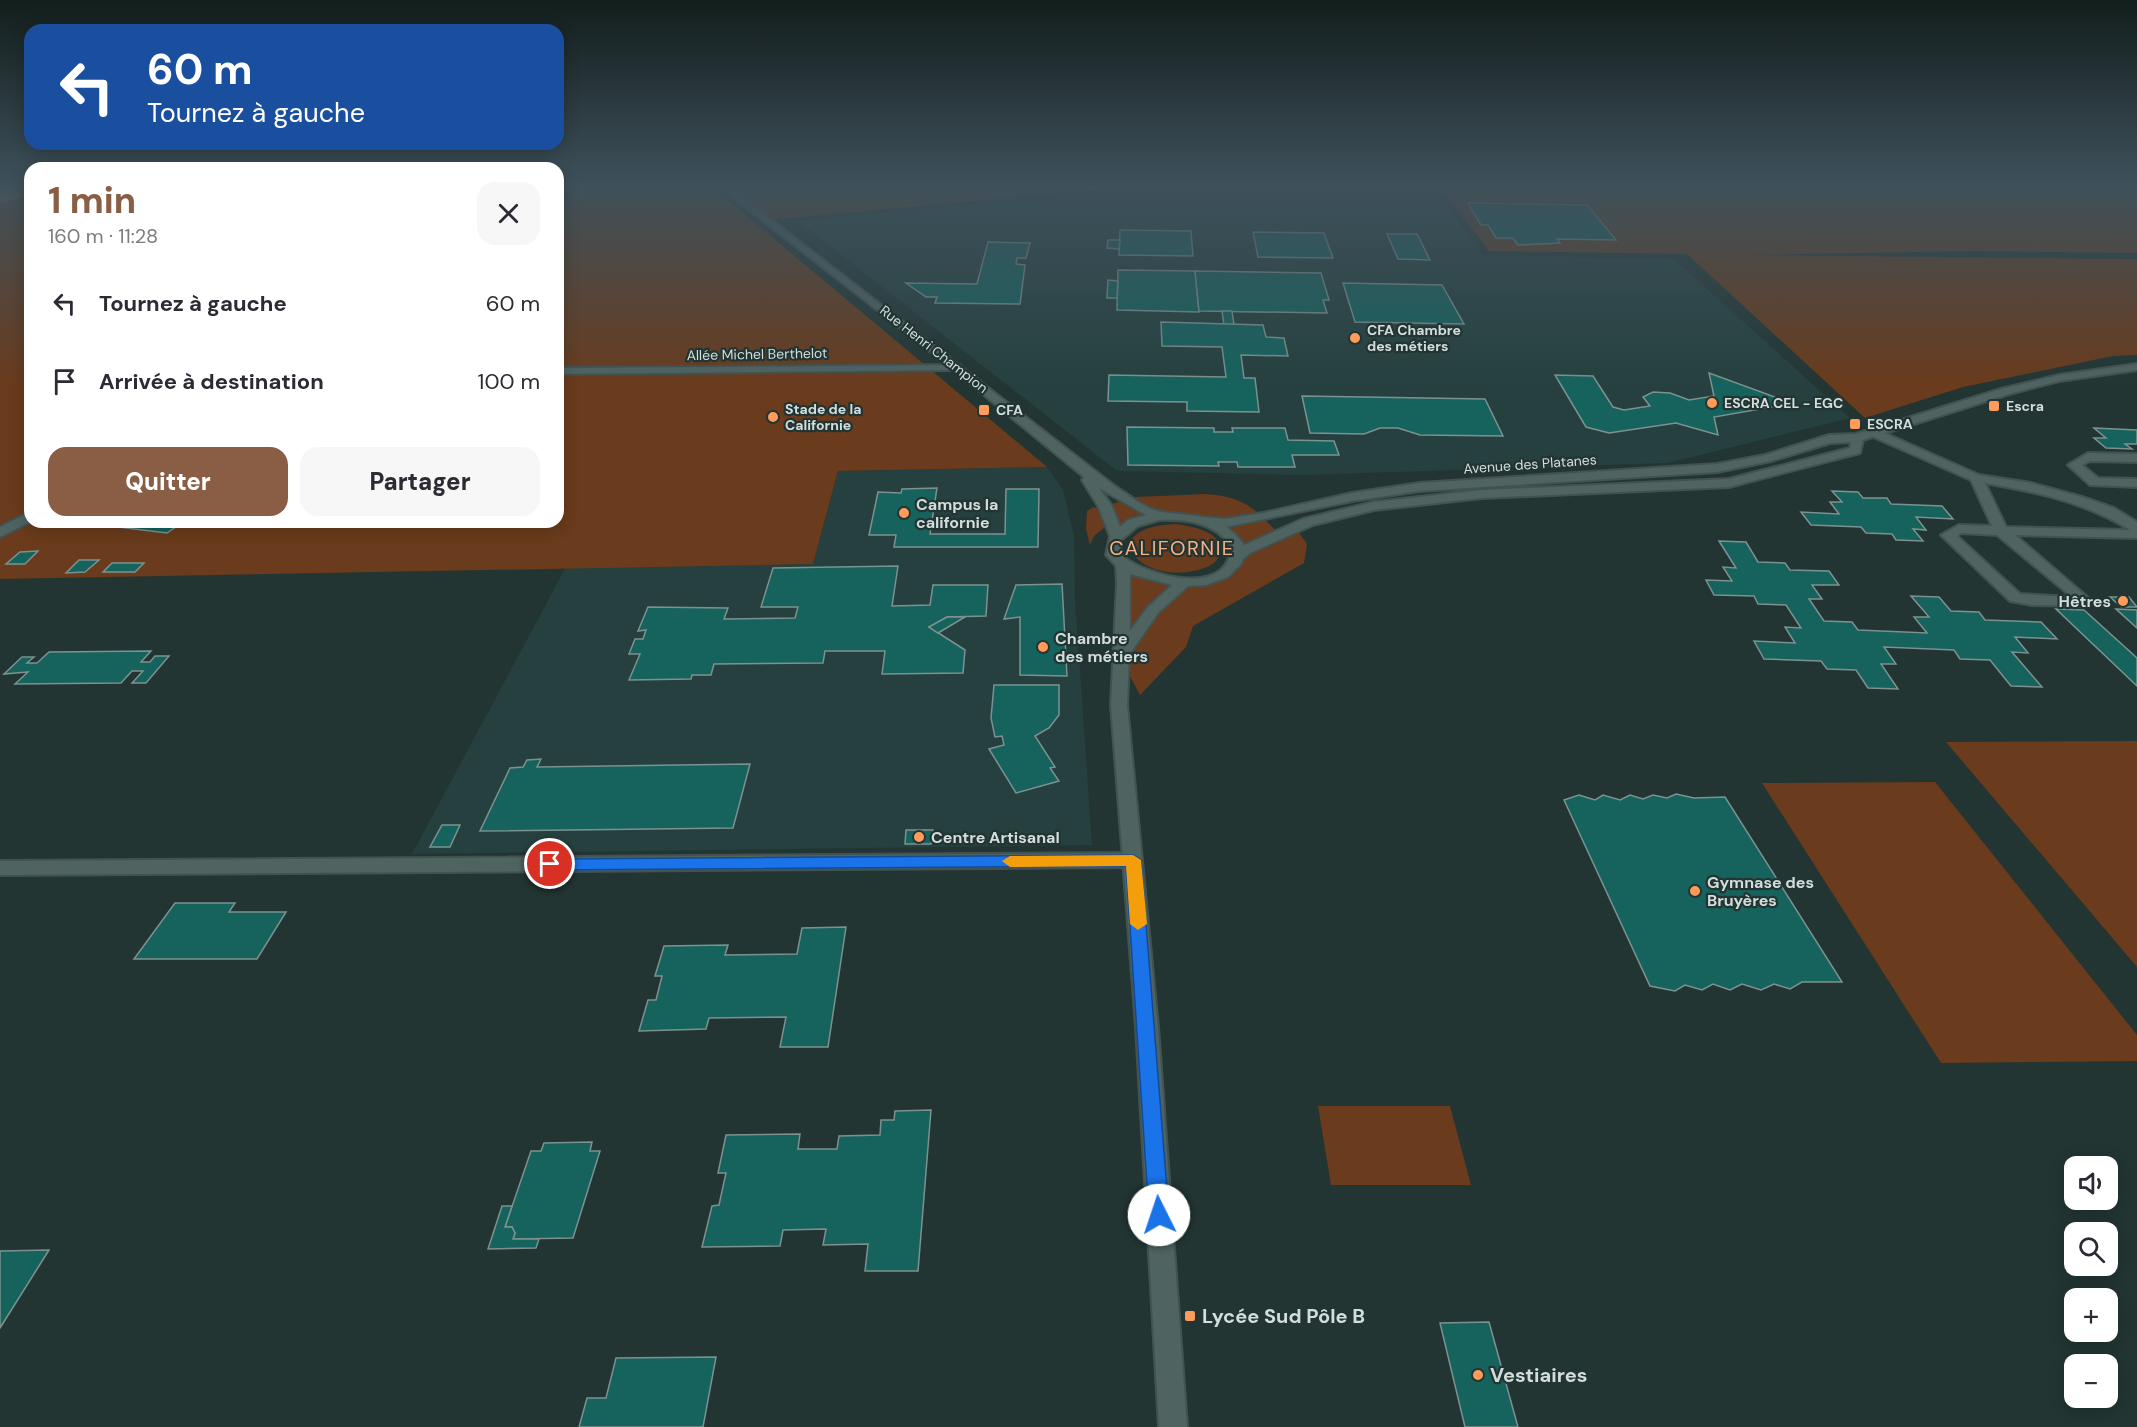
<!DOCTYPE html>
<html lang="fr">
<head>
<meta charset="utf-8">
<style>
  body { margin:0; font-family:"DM Sans",sans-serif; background:#f7f7f7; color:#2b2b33; height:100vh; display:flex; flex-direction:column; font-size:22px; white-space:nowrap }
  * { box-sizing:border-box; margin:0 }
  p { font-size:20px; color:#7c7c81 }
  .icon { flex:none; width:33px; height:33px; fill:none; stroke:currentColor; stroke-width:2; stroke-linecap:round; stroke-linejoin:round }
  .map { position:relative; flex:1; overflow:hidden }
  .panel { position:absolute; left:24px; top:162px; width:540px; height:366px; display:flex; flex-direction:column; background:#fff; border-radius:18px; box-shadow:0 3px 15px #0003 }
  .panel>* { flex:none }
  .top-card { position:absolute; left:24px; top:24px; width:540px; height:126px; border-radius:18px; box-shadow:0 3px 15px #0003; background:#1a4fa0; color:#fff; overflow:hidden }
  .tools { position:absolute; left:2064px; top:1156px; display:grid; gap:12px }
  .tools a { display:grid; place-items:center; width:54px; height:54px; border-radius:12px; background:#fff; box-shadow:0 3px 15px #0003; font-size:30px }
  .pin { position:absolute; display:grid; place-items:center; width:51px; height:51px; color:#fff; margin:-26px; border:3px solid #fff; border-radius:50%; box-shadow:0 2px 6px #0007 }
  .me { position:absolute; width:66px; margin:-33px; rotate:356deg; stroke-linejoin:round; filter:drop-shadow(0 0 4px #0008) }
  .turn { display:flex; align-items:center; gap:21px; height:126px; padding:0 24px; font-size:27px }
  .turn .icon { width:78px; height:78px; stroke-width:2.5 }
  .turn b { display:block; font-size:42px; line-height:51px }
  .round { display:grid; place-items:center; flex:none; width:63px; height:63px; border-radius:18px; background:#f7f7f7 }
  .overview { display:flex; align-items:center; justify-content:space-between; height:102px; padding:0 24px }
  h1 { font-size:36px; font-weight:800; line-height:45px; color:#8a5d45 }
  .primary-button { display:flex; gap:12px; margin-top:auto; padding:12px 24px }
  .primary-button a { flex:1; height:69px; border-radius:18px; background:#8a5d45; color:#fff; font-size:24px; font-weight:800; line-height:69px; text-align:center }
  .primary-button a+a { background:#f7f7f7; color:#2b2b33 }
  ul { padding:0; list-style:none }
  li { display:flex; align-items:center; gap:18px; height:78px; padding:0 24px }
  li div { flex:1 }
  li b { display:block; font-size:22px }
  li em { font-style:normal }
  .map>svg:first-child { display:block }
  .built { fill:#25403e }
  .green { fill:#6a3b1c }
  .water { fill:#b26633 }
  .building { fill:#16625d; stroke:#7d9290; stroke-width:1.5 }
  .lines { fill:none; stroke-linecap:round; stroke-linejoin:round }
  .service-casing { stroke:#425251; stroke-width:4 }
  .minor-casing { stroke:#425251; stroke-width:4 }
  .tertiary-casing { stroke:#425251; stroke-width:4 }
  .service { fill:#4f6361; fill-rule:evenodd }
  .minor { fill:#4f6361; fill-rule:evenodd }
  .tertiary { fill:#4f6361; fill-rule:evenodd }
  .route { fill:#1a73e8; stroke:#114b97; stroke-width:1.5 }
  .slow { fill:#f59e0b }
  .poi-dot { fill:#ff9b5b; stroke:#223533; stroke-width:2 }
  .labels { text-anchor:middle; stroke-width:4.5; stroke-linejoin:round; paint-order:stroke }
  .far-poi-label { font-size:14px; font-weight:bold; fill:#d2dddc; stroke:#223533; text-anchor:start }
  .far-street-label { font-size:14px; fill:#d2dddc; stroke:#223533 }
  .poi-label { font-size:16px; font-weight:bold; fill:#d2dddc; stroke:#223533; text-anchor:start }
  .quarter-label { font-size:20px; letter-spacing:1.5px; fill:#f7b086; stroke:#223533 }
  .near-poi-label { font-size:20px; font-weight:bold; fill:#d2dddc; stroke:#223533; text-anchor:start }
</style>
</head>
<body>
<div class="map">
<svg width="2137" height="1427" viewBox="0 0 2137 1427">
  <rect width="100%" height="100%" fill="#223533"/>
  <!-- built -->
  <g class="built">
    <path d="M1433,188l50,67 191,4 176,159 -182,45 -367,12 -184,-4 -319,-250 331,-32z"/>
    <path d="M1047,467l16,23 11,46 1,63 17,246 -680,9 154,-287 247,-3 25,-93z"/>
  </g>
  <!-- green -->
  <g class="green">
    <path d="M558,187h154l335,280 -209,4 -25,93 -813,15v-376l30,-7v326h528z"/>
    <path d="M724,187h403l-362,33z"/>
    <path d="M1440,187h697v66l-166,-2 -225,4 391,4v96l-24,1 -150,31 -98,31 -178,-164 -198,-3z"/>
    <path d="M1206,494c38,3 47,13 73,40l16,-7 12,17 -3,19 -111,63 -7,21 -46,48 -20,-37 3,-92 37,15 53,-4 25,-21 -13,-26 -51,-14 -52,14 -11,-8 -17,14 -4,9 -4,-16 1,-18 7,-4 13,6 -2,-7 31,-9z"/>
    <path d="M1176,524c14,2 50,8 44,30 -2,7 -9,12 -16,14 -61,22 -115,-40 -28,-44z"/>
    <path d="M2137,741v226l-191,-225z"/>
    <path d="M1935,782l202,253v26l-196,2 -179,-280z"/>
    <path d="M1318,1106h132l21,79h-140z"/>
  </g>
  <!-- water -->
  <path class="water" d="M0,187h30v9l-30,7z"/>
  <!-- building -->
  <g class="building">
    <path d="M1468,203l119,2 29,35 -59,-1 3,4 -42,2 -5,-7h-17l-8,-13h-7z"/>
    <path d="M1120,230l71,1 2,25 -74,-1z"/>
    <path d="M1253,232l71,1 9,25 -75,-1z"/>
    <path d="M1387,234h30l13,26 -32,-1z"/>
    <path d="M1108,240h12l-1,9 -12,-1z"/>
    <path d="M988,242l42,1 -4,15h-9l-1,6 9,1 -5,39 -85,-1 2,-6h-11l-20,-14 71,1z"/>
    <path d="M1118,270l77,1 4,41 -82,-2z"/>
    <path d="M1195,271l126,2 8,27h-6l4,13 -128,-2z"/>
    <path d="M1108,280l10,1 -1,17h-10z"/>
    <path d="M1343,283l99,2 22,39 -109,-2z"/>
    <path d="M1222,311h10l2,14h-10z"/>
    <path d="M1161,322l102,3 3,12 18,1 4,18 -47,-1 3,23h11l4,34 -72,-1v-9l-79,-1 1,-26 117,2 -4,-30 -60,-1z"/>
    <path d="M1709,373l66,24 3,9 -64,11 4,18 -42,-12 -67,10 -23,-6 -31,-52 38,1 20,31 11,3 26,-4 -7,-9 10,-5 17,1 19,7 25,-4z"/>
    <path d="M1302,396l183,3 18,37 -83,-1 -22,-7h-18l-16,6 -54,-1z"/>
    <path d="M1127,427l87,1v4h19l-1,-4h53l3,12 46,1 5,14h-47l3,12h-57l-1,-5h-19l1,4 -91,-1z"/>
    <path d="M2094,428l43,2v14h-12l7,5 -26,-1 -12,-10h12z"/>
    <path d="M937,488l-7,46h75l1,-45h33l-1,58h-144l2,-12h-27l9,-43 23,1 1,-4z"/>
    <path d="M1832,491l26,1 5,6h24l4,6 51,2 11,13 -37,-2 10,13 -13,-1 10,12 -27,-1 -4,-6 -26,-1 -5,-6 -50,-2 -10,-13 38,2 -9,-12h12z"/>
    <path d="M88,522h95l-16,11 -82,-10z"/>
    <path d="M1719,541l27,1 12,20 27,1 5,7 39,1 10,14h-27l10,14h-13l15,22 28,1 6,8 69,3 -13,-16h15l-18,-21 28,1 12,14 28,1 6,8 56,2 16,17 -42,-2 13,16 -16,-1 30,35 -31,-1 -21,-26 -30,-1 -6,-9 -70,-3 12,17h-15l17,25 -30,-1 -12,-18 -29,-1 -6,-8 -57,-2 -10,-18 41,2 -10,-16 16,1 -15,-23 -28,-1 -4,-8 -40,-1 -8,-15 26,1 -9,-14 13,1z"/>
    <path d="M38,551l-13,13h-19l14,-12z"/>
    <path d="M79,560h20l-14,12 -19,1z"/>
    <path d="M112,563h32l-9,9h-32z"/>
    <path d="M898,566l-6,40 38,-1 3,-20h55l-2,31 -39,1 -18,10 36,23 -2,23 -81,1 3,-23h-60l-2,12 -109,1 -3,11h-19l-1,4 -62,1 11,-26h-11l6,-15h8l3,-9 -8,1 10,-24 80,1 -4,11 71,-1 3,-11h-37l12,-39z"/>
    <path d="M1062,584l5,92 -47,-1v-58l-16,2 12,-34z"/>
    <path d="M2110,597h19l8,10h-16z"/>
    <path d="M2056,609l28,1 53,48v28z"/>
    <path d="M2116,609l21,1v18z"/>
    <path d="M947,617h18l-27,16 -9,-6z"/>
    <path d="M151,651l-10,11h9l5,-6h14l-23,27h-14l11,-12h-11l-11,12 -106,1 13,-12 -24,2 18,-17h12l-7,6h10l12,-11z"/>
    <path d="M994,685h65v30l-10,13 -14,8 20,31 -5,1 9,13 -43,12 -27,-44 15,-4 -2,-9 -7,1 -4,-19z"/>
    <path d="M541,759l-4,8 213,-3 -17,64 -253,3 30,-63 13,-1 4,-7z"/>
    <path d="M1676,794l18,4 31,-1 117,185h-40l-12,7 -16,-5 -13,6 -19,-6 -12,6 -17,-6 -11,6 -17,-5 -10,6 -25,-5 -86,-186 15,-5 16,5 8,-5 17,5 10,-5 13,4 10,-4 14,3z"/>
    <path d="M442,825h18l-10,22h-20z"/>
    <path d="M906,830h27l-2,14h-26z"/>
    <path d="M175,903h60l-6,9h57l-29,47h-123z"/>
    <path d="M846,927l-18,120h-48l6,-30 -77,1 -3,11 -67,2 9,-31h8l6,-24h-7l9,-30 64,-1 -3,10 72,-1 5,-26z"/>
    <path d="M931,1110l-13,161h-53l3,-27 -45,1 3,-16 -43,1 -3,16 -78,1 10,-41 7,-1 7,-32h-8l8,-38 74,-1 -2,15h39l2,-13 41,-1 1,-15h13l1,-9z"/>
    <path d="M592,1142l-2,9h10l-27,87 -60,1 2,-6 -3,-6h-7l26,-76h10l3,-8z"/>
    <path d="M502,1206h10l-7,21h7l3,6 -2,6h26l-3,9 -48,1z"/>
    <path d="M49,1250l-49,78v-77z"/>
    <path d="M1489,1322l29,105h-53l-25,-104z"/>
    <path d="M716,1357l-13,70h-124l8,-29h19l10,-40z"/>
  </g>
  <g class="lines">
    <defs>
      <g id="service">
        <path d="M960,365v4l-4,1 -398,4v-6z"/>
        <path d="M1873,428l106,47 52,8 51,14 32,11 23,14v16l-122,-3 78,67 -7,4 -54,-1 -22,-4 -69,-66 18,-10 33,1 -21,-46 -102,-45 -2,-3zM1985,483c51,9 100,19 145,47l-124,-3zM1961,533l36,2 75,62 -52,-3 -63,-58z"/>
        <path d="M2088,453l49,1v8l-47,-1 -8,4 16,13 39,1v8l-47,-2 -22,-20z"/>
        <path d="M30,512v10l-30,15v-10z"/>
        <path d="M1133,853l7,2 2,5 -2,5 -7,2 -1133,8v-14z"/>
      </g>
      <path id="minor" d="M2137,364v6l-78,11 -50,13 -146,46 -3,13 -131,34 -247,11 -108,12 -61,15 -63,28 -7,6h-10l-2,-3 9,-9 63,-28 71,-17 108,-12 247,-11 121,-31 1,-6 -21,1 -59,18 -54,11 -297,19 -68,10 -127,26 -20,-2 -7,-4 7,-4 20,2 38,-6 89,-20 68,-10 297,-19 48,-9 64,-20 27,-1 145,-45 58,-14z"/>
      <path id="tertiary" d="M720,187h9l387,300c13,8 31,23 46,25 36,5 59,0 83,34l-3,17 -14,14 -22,8 -18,1 -30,27 -29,42 -2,50 31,322 29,400h-28l-23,-400 -25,-322 6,-121 -1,-18 -10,-11 4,-19 -12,-30 -16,-26 2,-3 -134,-110zM1099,488l47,27 -18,5 -8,7 -8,-21zM1159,520c27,-1 55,2 72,26 -1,4 -1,10 -3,14 -15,35 -88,13 -108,-6l1,-14 17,-14zM1130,574l42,11 -24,22 -18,24z"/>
    </defs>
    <!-- service casing -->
    <use href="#service" class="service-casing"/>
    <!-- minor casing -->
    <use href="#minor" class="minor-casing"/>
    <!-- tertiary casing -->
    <use href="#tertiary" class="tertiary-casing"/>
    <!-- service -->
    <use href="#service" class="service"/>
    <!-- minor -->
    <use href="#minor" class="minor"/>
    <!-- tertiary -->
    <use href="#tertiary" class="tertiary"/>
  </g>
  <!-- sky -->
  <linearGradient id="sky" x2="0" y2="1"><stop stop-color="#131d1c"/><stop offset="0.48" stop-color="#3e515b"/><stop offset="1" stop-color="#3e515b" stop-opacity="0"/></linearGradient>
  <rect width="2137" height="387" fill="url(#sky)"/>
  <!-- route -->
  <path class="route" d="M1133,855l8,5 28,355 -2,7 -8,2 -7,-2 -3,-7 -23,-349 -576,4 -8,-6 8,-5z"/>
  <!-- slow -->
  <path class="slow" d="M1133,855l8,5 6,64 -9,6 -8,-6 -4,-58 -116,1 -8,-6 8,-5z"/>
  <!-- markers -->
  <g class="poi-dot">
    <circle cx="1355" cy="338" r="6"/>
    <circle cx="1712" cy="403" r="6"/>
    <rect x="1988" y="400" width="12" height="12" rx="3"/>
    <rect x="978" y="404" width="12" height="12" rx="3"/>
    <circle cx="773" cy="417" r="6"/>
    <rect x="1849" y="418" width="12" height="12" rx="3"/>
    <circle cx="904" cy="513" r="6"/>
    <circle cx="2123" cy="601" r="6"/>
    <circle cx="1043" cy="647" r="6"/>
    <circle cx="919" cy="837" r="6"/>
    <circle cx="1695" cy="891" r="6"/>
    <rect x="1184" y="1310" width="12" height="12" rx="3"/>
    <circle cx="1478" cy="1375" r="6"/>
  </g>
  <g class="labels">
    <!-- far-poi labels -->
    <g class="far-poi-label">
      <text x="1367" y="335">CFA Chambre<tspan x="1367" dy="16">des métiers</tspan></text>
      <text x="1724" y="408">ESCRA CEL - EGC</text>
      <text x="2006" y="411">Escra</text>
      <text x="785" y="414">Stade de la<tspan x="785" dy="16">Californie</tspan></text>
      <text x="996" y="415">CFA</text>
      <text x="1867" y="429">ESCRA</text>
    </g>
    <!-- far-street labels -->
    <g class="far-street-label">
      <text transform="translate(934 349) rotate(38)" y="5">Rue Henri Champion</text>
      <text transform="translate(757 354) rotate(-1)" y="5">Allée Michel Berthelot</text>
      <text transform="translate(1530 464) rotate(-4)" y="5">Avenue des Platanes</text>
    </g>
    <!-- poi labels -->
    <g class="poi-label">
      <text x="916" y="510">Campus la<tspan x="916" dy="18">californie</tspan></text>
      <text x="2111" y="607" text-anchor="end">Hêtres</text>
      <text x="1055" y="644">Chambre<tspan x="1055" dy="18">des métiers</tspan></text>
      <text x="931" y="843">Centre Artisanal</text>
      <text x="1707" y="888">Gymnase des<tspan x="1707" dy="18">Bruyères</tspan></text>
    </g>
    <!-- quarter labels -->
    <g class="quarter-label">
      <text x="1172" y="555">CALIFORNIE</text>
    </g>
    <!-- near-poi labels -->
    <g class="near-poi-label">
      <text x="1202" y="1323">Lycée Sud Pôle B</text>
      <text x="1490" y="1382">Vestiaires</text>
    </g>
  </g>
</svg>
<div class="tools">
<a><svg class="icon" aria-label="sound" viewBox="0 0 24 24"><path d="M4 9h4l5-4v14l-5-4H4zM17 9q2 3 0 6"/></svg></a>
<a><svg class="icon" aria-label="search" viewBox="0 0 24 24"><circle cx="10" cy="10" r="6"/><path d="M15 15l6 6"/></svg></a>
<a>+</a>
<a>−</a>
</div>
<div class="pin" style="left:550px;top:864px;background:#d93025"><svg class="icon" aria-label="arrive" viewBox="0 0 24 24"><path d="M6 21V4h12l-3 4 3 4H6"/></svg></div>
<svg class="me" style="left:1159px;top:1215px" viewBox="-20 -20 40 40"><circle r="19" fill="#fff"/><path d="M0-13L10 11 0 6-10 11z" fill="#1a73e8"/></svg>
<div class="top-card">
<div class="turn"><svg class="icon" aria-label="left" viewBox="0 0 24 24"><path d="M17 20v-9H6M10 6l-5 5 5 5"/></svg><div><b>60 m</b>Tournez à gauche</div></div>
</div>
<section class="panel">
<div class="overview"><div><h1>1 min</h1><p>160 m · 11:28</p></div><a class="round"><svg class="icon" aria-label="close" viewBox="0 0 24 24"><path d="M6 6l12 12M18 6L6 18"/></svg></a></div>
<ul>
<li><svg class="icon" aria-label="left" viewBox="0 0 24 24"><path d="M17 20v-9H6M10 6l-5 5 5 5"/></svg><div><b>Tournez à gauche</b></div><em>60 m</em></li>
<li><svg class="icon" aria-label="arrive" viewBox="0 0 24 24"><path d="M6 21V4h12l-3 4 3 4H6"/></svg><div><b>Arrivée à destination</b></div><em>100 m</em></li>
</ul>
<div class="primary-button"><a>Quitter</a><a>Partager</a></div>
</section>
</div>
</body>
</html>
